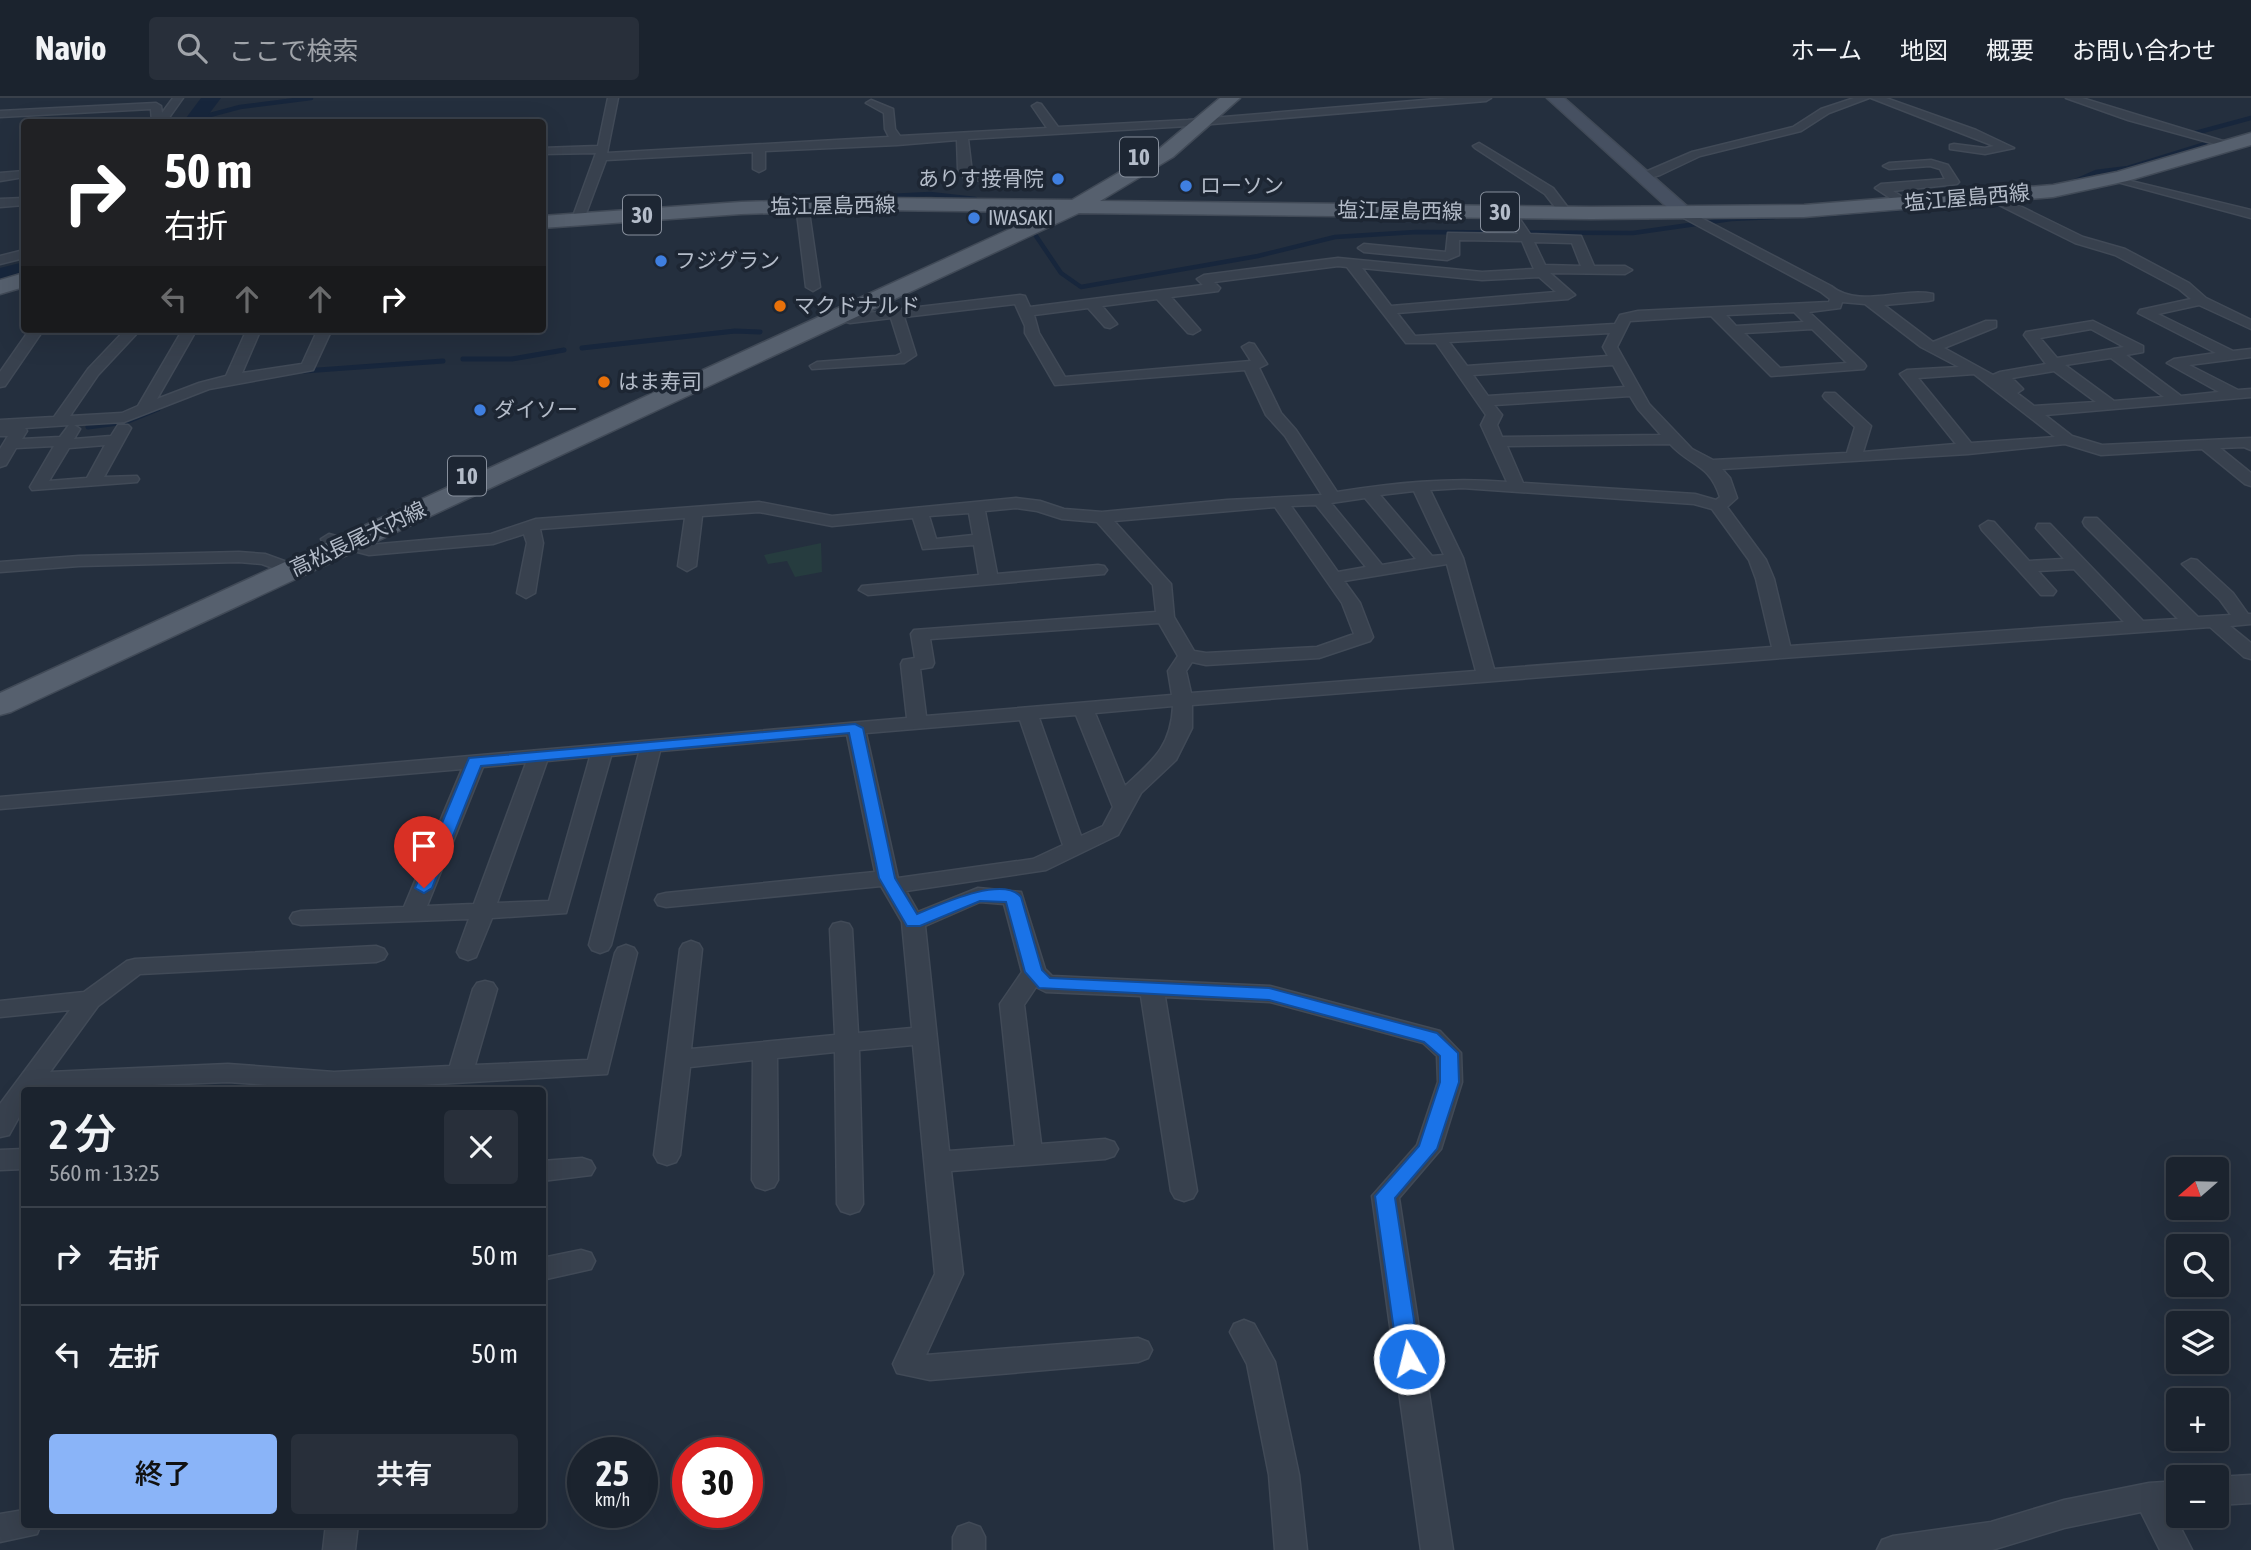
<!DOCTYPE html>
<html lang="ja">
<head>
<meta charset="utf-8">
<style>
  body { margin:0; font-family:"Asap Condensed","Noto Sans JP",sans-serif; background:#282f3a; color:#f1f3f6; height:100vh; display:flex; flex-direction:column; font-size:26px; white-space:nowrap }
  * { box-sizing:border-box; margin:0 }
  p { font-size:23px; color:#a0a4aa }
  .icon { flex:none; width:38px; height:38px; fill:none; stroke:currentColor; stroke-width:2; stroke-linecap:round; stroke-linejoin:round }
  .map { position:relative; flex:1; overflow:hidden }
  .details { position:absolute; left:21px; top:989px; width:525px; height:441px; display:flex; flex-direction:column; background:#1b232e; border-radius:7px; box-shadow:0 7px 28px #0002,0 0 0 2px #39404a }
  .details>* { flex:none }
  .banner { position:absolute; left:21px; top:21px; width:525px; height:214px; border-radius:7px; box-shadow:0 7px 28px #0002,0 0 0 2px #39404a; background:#202124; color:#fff; overflow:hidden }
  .needle { width:46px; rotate:250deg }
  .buttons { position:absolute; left:2166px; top:1059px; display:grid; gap:14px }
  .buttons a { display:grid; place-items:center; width:63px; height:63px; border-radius:7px; background:#1b232e; box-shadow:0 7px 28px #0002,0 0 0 2px #39404a; font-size:35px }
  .speed { position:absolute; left:567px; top:1339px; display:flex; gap:14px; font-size:35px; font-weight:700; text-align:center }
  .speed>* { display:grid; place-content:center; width:91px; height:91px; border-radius:50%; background:#1b232e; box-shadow:0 7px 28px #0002,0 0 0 2px #39404a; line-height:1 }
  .speed small { font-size:18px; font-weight:400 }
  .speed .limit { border:10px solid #d22; background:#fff; color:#111 }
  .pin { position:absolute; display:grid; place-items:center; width:60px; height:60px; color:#fff; margin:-72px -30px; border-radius:50% 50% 50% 0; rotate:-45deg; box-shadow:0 0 7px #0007 }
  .pin .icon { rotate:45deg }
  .me { position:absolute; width:77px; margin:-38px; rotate:352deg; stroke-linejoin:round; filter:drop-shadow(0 0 5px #0008) }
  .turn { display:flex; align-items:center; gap:24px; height:147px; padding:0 28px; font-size:32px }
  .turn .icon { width:91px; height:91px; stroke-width:2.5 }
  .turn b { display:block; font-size:49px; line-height:60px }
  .lanes { display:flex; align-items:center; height:66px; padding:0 28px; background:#0003; justify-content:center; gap:35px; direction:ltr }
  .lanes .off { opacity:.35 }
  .round { display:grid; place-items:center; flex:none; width:74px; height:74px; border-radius:7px; background:#282f3a }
  .headline { display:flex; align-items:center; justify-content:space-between; height:119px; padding:0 28px }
  h1 { font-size:42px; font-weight:600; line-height:52px }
  .action { display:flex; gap:14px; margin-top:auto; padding:14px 28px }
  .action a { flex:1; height:80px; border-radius:7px; background:#8ab4f8; color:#111; font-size:28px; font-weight:600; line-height:80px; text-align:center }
  .action a+a { background:#282f3a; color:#f1f3f6 }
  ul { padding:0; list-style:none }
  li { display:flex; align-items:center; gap:21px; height:98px; padding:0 28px; border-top:2px solid #39404a }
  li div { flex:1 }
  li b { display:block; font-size:26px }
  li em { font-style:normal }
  header { display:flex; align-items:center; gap:42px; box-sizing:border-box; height:98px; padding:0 35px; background:#1b232e; border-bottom:2px solid #39404a }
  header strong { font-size:33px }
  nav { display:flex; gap:38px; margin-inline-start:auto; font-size:24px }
  .search { width:490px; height:63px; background:#282f3a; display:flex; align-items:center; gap:18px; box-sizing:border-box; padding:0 24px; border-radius:7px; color:#a0a4aa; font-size:26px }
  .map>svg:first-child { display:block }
  .green { fill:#263c3f }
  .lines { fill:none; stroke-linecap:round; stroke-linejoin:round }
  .stream-far1 { stroke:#17263c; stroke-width:4.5 }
  .stream { stroke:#17263c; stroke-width:5 }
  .river { fill:#17263c; fill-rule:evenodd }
  .street-casing { stroke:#414a57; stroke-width:3 }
  .secondary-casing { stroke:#414a57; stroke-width:3 }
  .primary-casing { stroke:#414a57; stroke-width:3 }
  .street { fill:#38414e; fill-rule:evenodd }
  .secondary { fill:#465061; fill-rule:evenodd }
  .primary { fill:#56606e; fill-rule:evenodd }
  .route { fill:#1a73e8; stroke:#114b97; stroke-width:2 }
  .shop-dot { fill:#3f7fe0; stroke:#1d2633; stroke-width:2.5 }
  .food-dot { fill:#e8710a; stroke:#1d2633; stroke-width:2.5 }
  .labels { text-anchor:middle; stroke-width:7; stroke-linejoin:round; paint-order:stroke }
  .far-poi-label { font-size:21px; fill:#b4bcc9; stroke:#1d2633; text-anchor:start }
  .far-street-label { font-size:21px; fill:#b4bcc9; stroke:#1d2633 }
  .shield { fill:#1d2633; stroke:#878f9c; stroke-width:2 }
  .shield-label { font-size:23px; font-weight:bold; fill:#b4bcc9 }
</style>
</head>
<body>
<header>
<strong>Navio</strong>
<div class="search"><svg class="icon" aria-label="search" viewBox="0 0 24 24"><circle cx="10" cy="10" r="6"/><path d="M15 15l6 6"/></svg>ここで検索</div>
<nav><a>ホーム</a><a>地図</a><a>概要</a><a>お問い合わせ</a></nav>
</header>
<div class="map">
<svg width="2251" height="1452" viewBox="0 0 2251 1452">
  <rect width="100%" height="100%" fill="#242f3e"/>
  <!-- green -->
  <path class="green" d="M821,445l1,29 -27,5 -8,-16 -19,3 -4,-9z"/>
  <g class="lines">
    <!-- stream-far1 -->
    <g class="stream-far1">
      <path d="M195,21l45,-12 71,-9"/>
      <path d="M2188,37l63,-17"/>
      <path d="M2073,84l23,-10 32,-4 84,-26 -6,-2"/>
      <path d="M812,102l118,-6 45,5"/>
      <path d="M1821,117c38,-3 77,-7 115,-8 32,-1 62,1 92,-9"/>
      <path d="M1036,138l25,37 20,14 177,-31 77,-19 81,-5 217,1 98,-14 43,-2"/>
    </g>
    <!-- stream -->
    <g class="stream">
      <path d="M582,250l153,-17 25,1"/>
      <path d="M463,261h49l52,-9"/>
      <path d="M304,273l139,-10"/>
      <path d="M88,329l38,-5 32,-13"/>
    </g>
    <!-- river -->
    <g class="river">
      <path d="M201,0h20l-18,24h-20z"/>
      <path d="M24,164v15l-24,7v-16z"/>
    </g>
    <defs>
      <g id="street">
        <path d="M173,0h10l-17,24h-14l-1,-13 -151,8v-6l156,-8 5,3 1,7z"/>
        <path d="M608,0h10l-11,55 282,-16 -4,-8 -1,-16 -18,-10 5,-3 22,9 2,20 5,7 147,-8 -15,-22 5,-3 4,1 17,23 130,-7 260,-22h43l-5,3 -298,25 -220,13 4,34 41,7 2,2 -6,4 -45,-8 -6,-9 -1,-29 -60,5 -132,6v18l-6,3 -6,-3v-17l-147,8 -22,59 -10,3 -2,-3 24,-66 -54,1v-6l56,-2z"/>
        <path d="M1854,0h15l-40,15 -28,18 -101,25 -40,19 -18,5 -6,-4 56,-24 101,-25 28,-18z"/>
        <path d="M1871,0h15l90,32 38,18 -29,6 -35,-5v-4l4,-1 31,4 9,-2z"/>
        <path d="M2066,0h16l154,47 -10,2 -98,-27z"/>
        <path d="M1479,45l74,45 19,25 -2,3h-8l-17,-22 -70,-46 -2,-2z"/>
        <path d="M1931,62l17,5 11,17 -2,2 -64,7 16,10v6l-4,1 -30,-20 6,-4 64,-5 -5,-10 -10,-3 -41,3 -6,-3 6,-3z"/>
        <path d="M24,73v6l-24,4v-8z"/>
        <path d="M2110,78l141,34v8l-141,-38z"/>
        <path d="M1993,95l90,44 42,12 64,34 17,15 45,22v9l-52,-24 -41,9 75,37 18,-2v8l-62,8 49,25 13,-1v8l-206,18 27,21 30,9 149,-7v12l-7,-3 -24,1 31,25v13l-6,-2 -43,-35 -101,6 -36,-11 -97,10 -246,15 8,9 7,20 -10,9 39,53 8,19 16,67 334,-24 -50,-53 -36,2 18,20 -3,4h-12l-59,-65 -2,-4 8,-5 6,1 35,39 35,-2 -28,-31 2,-4h12l93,97 35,-2 -93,-93 -2,-4 2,-4h12l101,99 33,-2 -11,-15 -38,-36 9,-5 6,1 36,33 15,21h3v10l-21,2 21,17v16l-7,-2 -34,-30 -428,31 -590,47v23l-16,32 -35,33 -23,42 -72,35 -140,21 12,21 60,-24 43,4 24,77 7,7 218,10 170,45 21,22 1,29 -21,67 -42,49 54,352h-32l-49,-354 45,-51 21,-63 -1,-26 -14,-13 -153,-41 -105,-5 32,194 -4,7 -9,3 -9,-3 -4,-7 -30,-195 -95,-4 -10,-5 -12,18 17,139 64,-5 9,3 4,7 -4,7 -9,3 -154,12 12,103 -37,81 212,-17 10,4 4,8 -4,8 -10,4 -208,18 -33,-7 -4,-9 42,-90 -22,-229 -54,5 4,154 -4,7 -9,3 -9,-3 -4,-7 -2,-152 -58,6 1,122 -4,7 -9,3 -9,-3 -4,-7 1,-120 -63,7 -10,88 -4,7 -9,3 -9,-3 -4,-7 26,-206 3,-5 8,-3 8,3 3,5 -11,100 144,-14 -5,-106 3,-5 8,-2 8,2 3,5 6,104 54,-5 -10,-106 -21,-36 -215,21 -8,-2 -3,-5 3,-5 8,-2 209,-21 -28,-137 -187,16 -49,194 -3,5 -8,3 -8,-3 -3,-5 50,-192 -28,3 -45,157 -74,5 -16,39 -8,3 -8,-3 -3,-5 12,-33 -168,6 -8,-2 -3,-5 3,-5 8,-2 103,-4 58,-138 -462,40v-12l907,-79 -6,-54 2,-4 12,-2 -4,-24 3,-4 242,-18 -3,-27 -56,-63 -35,-3 -25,-8 -21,-3 -31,3 12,63 101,-9 6,1 3,4 -3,4 -236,21 -9,-5 3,-4 117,-11 -5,-30 -51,4 -10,-31 -81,8 -73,-14 -57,4 -6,50 -9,5 -9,-5 7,-48 -145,11 3,14 -8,50 -9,5 -9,-5 10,-50 -3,-9 -31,10 -124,11 -46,-12 -2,-4 8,-5 40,11 122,-11 45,-15 223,-17 73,14 184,-18 24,3 24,8 38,3 125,-12 95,-5 -37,-59 -19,-21 -21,-45 -190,15 -30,-52v-7l-10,-22 -111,13 12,38 -12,8 -92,6 -2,-3 7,-4 79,-6 6,-3 -11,-35 -41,5 -13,-4v-6l14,2 169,-20 5,1 5,11 173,-22 -6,-6 7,-4 134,-17 144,14 52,-3 -12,-28 -63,-1v15l-12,5 -83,-8 -6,-4 6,-4 82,8 2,-19 70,1 -15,-22 6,-4 4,1 17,25 51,2 13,30h31l7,4 -7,4 -75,-1 25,22 -7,4 -171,14 18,23 200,-12 5,-9 18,-4 191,-9 1,-3 -9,-7 -141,-76v-6l4,-1 147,77c28,23 69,1 102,8v6l-5,1 -44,4 49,37 53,-21h10v6l-52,21 49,27 7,-3 46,-8 -22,-29 2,-3 67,-11 50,25v6l-17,3 55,41 38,-4 -52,-29 7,-4 42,-6 -78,-40 2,-3 51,-11 -12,-10 -64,-34 -40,-12 -86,-43 -2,-3zM1534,144l38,1 9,23 -36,-1zM1338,168l9,1 59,76h30l50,72 -5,10 26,57c-58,-5 -113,1 -170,10l-41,-62 -15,-17 -22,-45 8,-4 -13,-20 -5,-1 -7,4 9,14 -186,16 -26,-44 -5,-18 54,-7 17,19 5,1 7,-4 -15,-18 55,-7 31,34 5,1 7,-4 -29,-33 47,-6 2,-3 -6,-6zM1362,170l120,12 57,-3 17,15 -165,14zM1842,204l23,2 56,43 38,20 -52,3 -7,4 56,70 -93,8 8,-26 -36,-33h-10l-2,3 2,3 30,28 -8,26 -134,7 -21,-11 -43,-45 -32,-57 13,-26 81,-5 60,60 93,-7 2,-3 -2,-3 -55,-51 31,-4zM1794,214l10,10 -68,4 -10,-11zM1812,231l35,34 -67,5 -36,-35zM2091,231l33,18 -67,11 -17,-20zM1610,235l-7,14 5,9 -141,10 -18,-24zM2111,260l53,39 -50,4 -49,-36zM1613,267l12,22 -137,9 -15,-21zM2054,273l42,31 -62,4 -17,-13 6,-4 -11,-11zM1974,276l81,63 -84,6 -53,-65zM1630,298l8,13 23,26 -159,2 -5,-12 5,-10 -8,-10zM1670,346c21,23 39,19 50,53l-4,3 -21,-6 -172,-11 -16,-37zM1462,390l232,16 18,5 37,51 7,19 16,68 -278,22 -31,-111 -33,-68zM1414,393l30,64 -12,1 -52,-61zM1365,400l51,61 -34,6 -51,-62zM1316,407l50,62 -28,5 -47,-66zM1275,409l67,96 12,31 -37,13 -111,6 -12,-2 -20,-34 -3,-33 -57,-63zM969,415l4,22 -37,4 -7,-23zM1447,466l29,107 -285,22 -5,-22 6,-9 14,3 113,-7 51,-17 3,-4 -13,-34 -16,-22zM1159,525l19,33 -10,15 4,24 -246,21 -6,-47 12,-2 2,-4 -4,-24zM1173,608c-2,41 -20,54 -48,80l-30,-73zM1076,617l37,92 -10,19 -22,10 -42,-118zM1020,622l43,125 -30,14 -135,19 -32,-145zM590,659l-41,144 -52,2 50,-142zM526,665l-52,141 -47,2 56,-139zM980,804l24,2 18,68 -22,32 15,142 -66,5 -24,-225z"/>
        <path d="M24,100v7l-24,2v-8z"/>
        <path d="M802,103l6,4 12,82 -7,4 -7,-4 -10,-82z"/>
        <path d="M24,152v8l-24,6v-8z"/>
        <path d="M30,231h14l-39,57 -5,1v-15z"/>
        <path d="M126,231h15l-43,46 -28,41 52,-3 16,-7 45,-77h14l-40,70 42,-16 27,-7 21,-47h14l-19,44 60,-9 16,-35h14l-19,41 -104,19 -85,33 -50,3 6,4 -6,10 37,-3 7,-11h10l3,3 -27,49 33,-1 2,3 -2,3 -105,8 -2,-3 24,-41 -38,2 -10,17 -6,2v-18l8,-13h-8v-16l54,-3 34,-48zM69,327l-9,12 -38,2 5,-8 -2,-3zM105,347l-18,33 -38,3 20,-33z"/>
        <path d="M239,454l26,2 33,12 3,4 -9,5 -30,-11 -23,-2 -160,4 -79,6v-10l79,-6z"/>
        <path d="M626,847l8,3 3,5 -30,121 -273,16 -106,-8 -204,8v18l-15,27 -9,2v-33l70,-94 -70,7v-16l84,-9 43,-31 8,-2 241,-13 8,3 3,5 -3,5 -8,3 -236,12 -42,32 -48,66 178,-8 106,8 116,-6 23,-77 4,-6 8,-2 8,2 4,6 -22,76 113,-5 27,-107 3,-5z"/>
        <path d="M24,1051v20l-24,1v-20z"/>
        <path d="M582,1060l9,3 4,7 -4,7 -49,6v-20z"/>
        <path d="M581,1152l10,3 4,8 -4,8 -49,11v-22z"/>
        <path d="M1244,1222l10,4 21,38 24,113 8,75h-32l-6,-75 -22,-111 -17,-32 4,-8z"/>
        <path d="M2251,1377v28l-34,2v-28z"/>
        <path d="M2179,1383v28h-8l21,41h-32l-19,-38 -77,16 -72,22h-115l5,-10 11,-4 98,-14 73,-22 85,-17z"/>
        <path d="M24,1412v14h17l-4,10 -37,8v-28z"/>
        <path d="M969,1425l11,4 5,10v13h-32v-13l5,-10z"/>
        <path d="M326,1426h32l-3,26h-32z"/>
      </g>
      <path id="secondary" d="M1547,0h17l126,111 3,4 -3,4h-12z"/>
      <g id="primary">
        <path d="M1220,0h20l-67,59 -73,44 491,6 213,-2 249,-20 64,-13 134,-39v12l-124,36 -74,16 -249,20 -213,2 -512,-6 -1068,499 -11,3v-22l1047,-481 -166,-2 -140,4 -199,14v-12l199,-14 140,-4 191,2 87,-51z"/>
        <path d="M24,175v14l-24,7v-14z"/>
      </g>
    </defs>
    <!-- street casing -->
    <use href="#street" class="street-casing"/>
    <!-- secondary casing -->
    <use href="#secondary" class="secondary-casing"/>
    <!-- primary casing -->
    <use href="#primary" class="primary-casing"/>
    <!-- street -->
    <use href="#street" class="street"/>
    <!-- secondary -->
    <use href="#secondary" class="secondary"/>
    <!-- primary -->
    <use href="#primary" class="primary"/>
  </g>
  <!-- route -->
  <path class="route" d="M855,626l8,4 32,150 22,36c22,-9 86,-39 104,-17l21,73 8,8 219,10 168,45 21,20 1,29 -22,67 -42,49 25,161 -3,7 -8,2 -7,-2 -4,-7 -23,-163 44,-50 21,-64v-26l-16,-14 -155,-42 -230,-12 -14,-16 -19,-70 -26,-1 -60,25h-13l-28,-48 -30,-145 -368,33 -49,122 -8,5 -9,-5 54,-130z"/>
  <!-- markers -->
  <g class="shop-dot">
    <circle cx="1058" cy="81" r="7"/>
    <circle cx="1186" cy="88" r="7"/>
    <circle cx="974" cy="120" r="7"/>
    <circle cx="661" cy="163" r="7"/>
    <circle cx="480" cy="312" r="7"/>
  </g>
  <g class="food-dot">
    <circle cx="780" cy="208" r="7"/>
    <circle cx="604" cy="284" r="7"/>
  </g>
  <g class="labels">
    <!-- far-poi labels -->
    <g class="far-poi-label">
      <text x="1044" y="88" text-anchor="end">ありす接骨院</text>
      <text x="1200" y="95">ローソン</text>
      <text x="988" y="127">IWASAKI</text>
      <text x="675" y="170">フジグラン</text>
      <text x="794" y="215">マクドナルド</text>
      <text x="618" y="291">はま寿司</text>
      <text x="494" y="319">ダイソー</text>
    </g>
    <!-- far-street labels -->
    <g class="far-street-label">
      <text transform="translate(1967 100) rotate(-5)" y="7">塩江屋島西線</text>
      <text transform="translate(833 108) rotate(-1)" y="7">塩江屋島西線</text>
      <text transform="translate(1400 113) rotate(1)" y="7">塩江屋島西線</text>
      <text transform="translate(358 441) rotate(-25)" y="7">高松長尾大内線</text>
    </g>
    <!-- shield labels -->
    <g class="shield">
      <rect x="1120" y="39.5" width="38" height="39" rx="5"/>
      <rect x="1481" y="94.5" width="38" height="39" rx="5"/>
      <rect x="623" y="97.5" width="38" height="39" rx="5"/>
      <rect x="448" y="358.5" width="38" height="39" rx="5"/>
    </g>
    <g class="shield-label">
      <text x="1139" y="67">10</text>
      <text x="1500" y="122">30</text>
      <text x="642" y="125">30</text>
      <text x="467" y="386">10</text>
    </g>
  </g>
</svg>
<div class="buttons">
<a><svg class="needle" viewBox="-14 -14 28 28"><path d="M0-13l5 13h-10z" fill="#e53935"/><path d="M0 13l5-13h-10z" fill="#a0a4aa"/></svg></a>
<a><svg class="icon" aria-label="search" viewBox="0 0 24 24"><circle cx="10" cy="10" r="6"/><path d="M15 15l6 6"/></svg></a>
<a><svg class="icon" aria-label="layers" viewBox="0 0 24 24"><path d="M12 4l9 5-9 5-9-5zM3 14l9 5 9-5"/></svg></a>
<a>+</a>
<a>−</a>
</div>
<div class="speed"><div>25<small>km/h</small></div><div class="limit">30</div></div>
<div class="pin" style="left:424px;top:790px;background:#d93025"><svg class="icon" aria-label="arrive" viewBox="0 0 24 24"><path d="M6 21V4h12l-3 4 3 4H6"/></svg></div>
<svg class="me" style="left:1409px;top:1261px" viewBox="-20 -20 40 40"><circle r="17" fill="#1a73e8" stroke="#fff" stroke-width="3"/><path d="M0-11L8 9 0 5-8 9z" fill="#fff"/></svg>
<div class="banner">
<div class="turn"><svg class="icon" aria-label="right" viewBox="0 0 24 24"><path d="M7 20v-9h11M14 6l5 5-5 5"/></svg><div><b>50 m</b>右折</div></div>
<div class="lanes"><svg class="icon off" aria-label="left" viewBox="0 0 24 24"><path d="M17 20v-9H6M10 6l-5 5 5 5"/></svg><svg class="icon off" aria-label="ahead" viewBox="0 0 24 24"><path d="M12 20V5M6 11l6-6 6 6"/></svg><svg class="icon off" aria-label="ahead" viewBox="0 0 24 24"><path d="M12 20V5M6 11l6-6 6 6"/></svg><svg class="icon" aria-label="right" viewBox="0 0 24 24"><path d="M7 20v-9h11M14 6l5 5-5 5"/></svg></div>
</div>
<section class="details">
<div class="headline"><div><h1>2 分</h1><p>560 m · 13:25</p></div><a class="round"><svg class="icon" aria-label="close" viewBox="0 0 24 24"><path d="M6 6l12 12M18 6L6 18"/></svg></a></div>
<ul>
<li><svg class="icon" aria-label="right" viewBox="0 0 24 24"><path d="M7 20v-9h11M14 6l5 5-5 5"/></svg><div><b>右折</b></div><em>50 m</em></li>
<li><svg class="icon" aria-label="left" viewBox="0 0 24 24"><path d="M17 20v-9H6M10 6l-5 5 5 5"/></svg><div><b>左折</b></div><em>50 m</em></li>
</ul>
<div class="action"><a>終了</a><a>共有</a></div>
</section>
</div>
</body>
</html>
